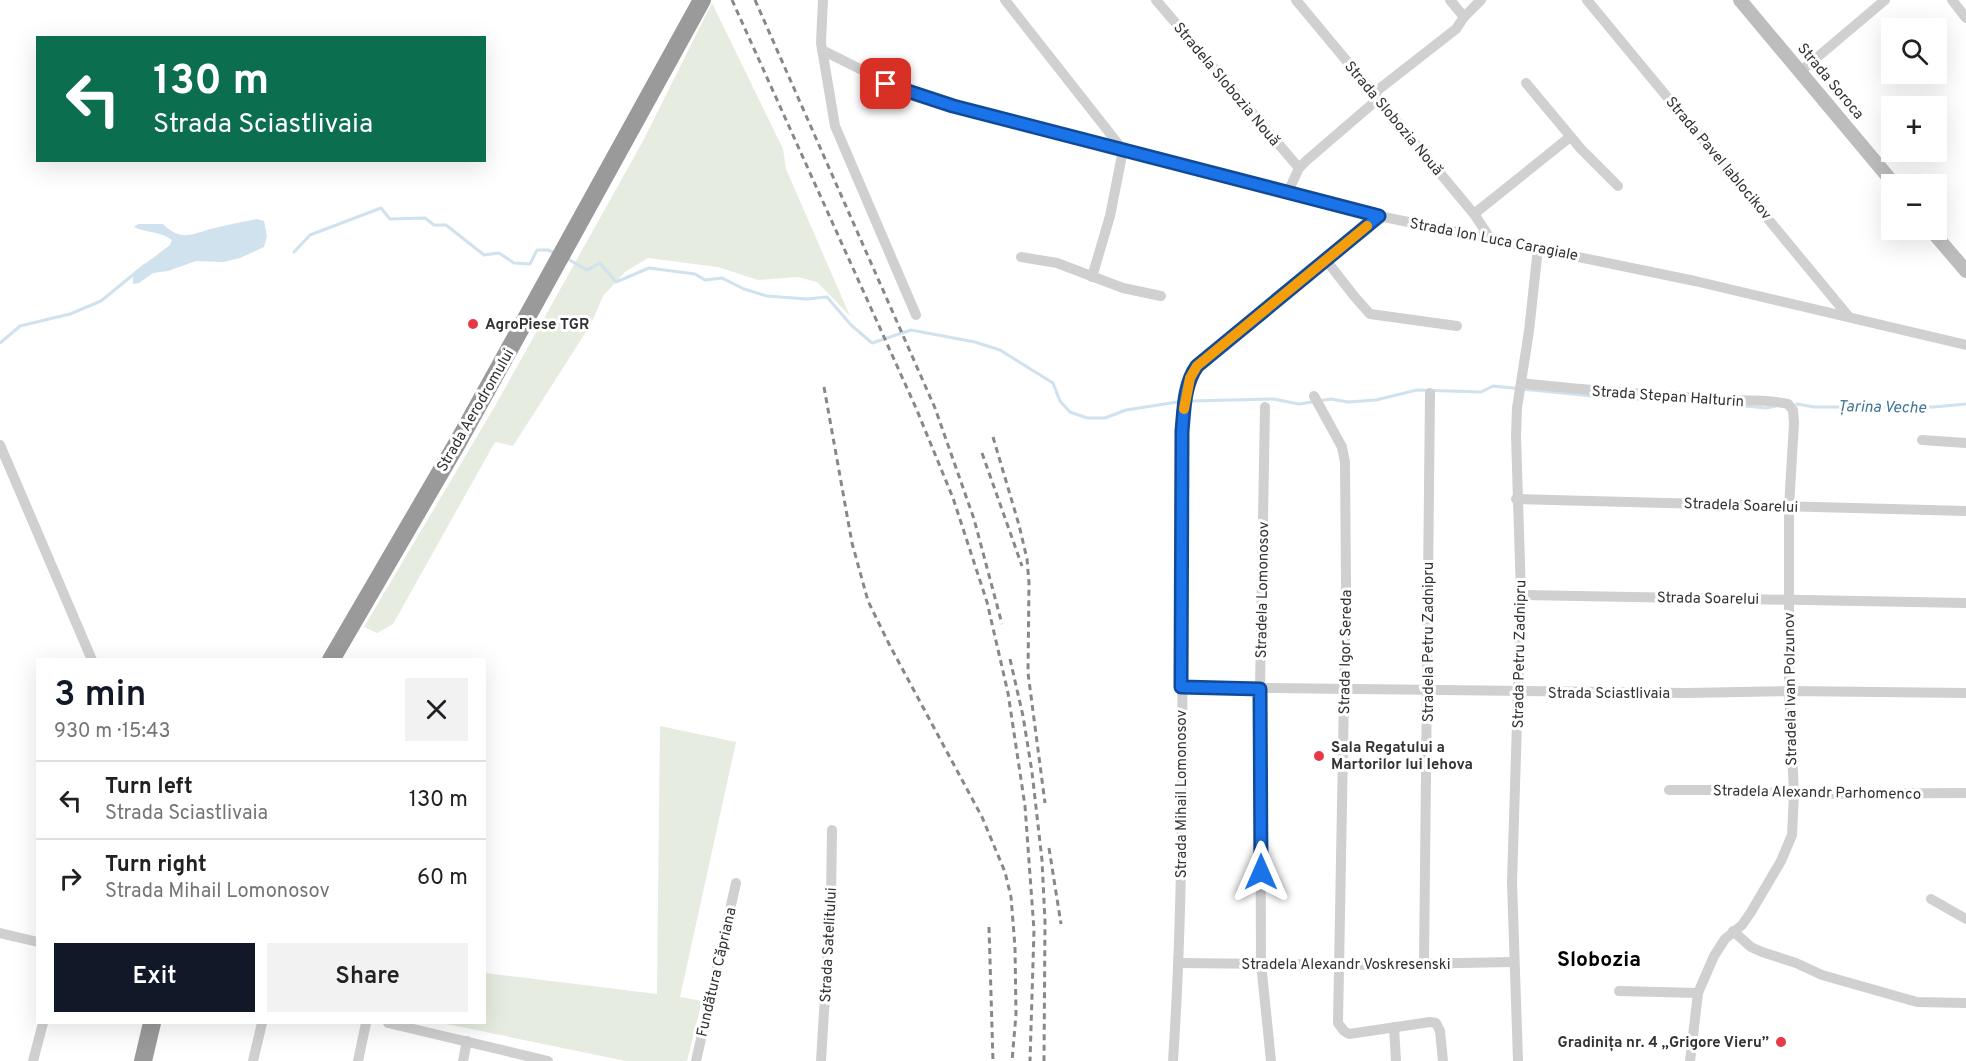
<!DOCTYPE html>
<html lang="en">
<head>
<meta charset="utf-8">
<style>
  body { margin:0; font-family:Overpass,sans-serif; background:#f2f2f2; color:#202124; height:100vh; display:flex; flex-direction:column; font-size:22px; white-space:nowrap }
  * { box-sizing:border-box; margin:0 }
  p { font-size:20px; color:#757577 }
  .icon { flex:none; width:33px; height:33px; fill:none; stroke:currentColor; stroke-width:2; stroke-linecap:round; stroke-linejoin:round }
  .map { position:relative; flex:1; overflow:hidden }
  .sheet { position:absolute; left:36px; top:658px; width:450px; height:366px; display:flex; flex-direction:column; background:#fff; border-radius:0px; box-shadow:0 6px 24px #0002 }
  .sheet>* { flex:none }
  .top-card { position:absolute; left:36px; top:36px; width:450px; height:126px; border-radius:0px; box-shadow:0 6px 24px #0002; background:#0b6e4f; color:#fff; overflow:hidden }
  .buttons { position:absolute; left:1881px; top:18px; display:grid; gap:12px }
  .buttons a { display:grid; place-items:center; width:66px; height:66px; border-radius:0px; background:#fff; box-shadow:0 6px 24px #0002; font-size:30px }
  .pin { position:absolute; display:grid; place-items:center; width:51px; height:51px; color:#fff; margin:-26px; border-radius:12px; box-shadow:0 3px 9px #0006 }
  .me { position:absolute; width:66px; margin:-33px; rotate:0deg; stroke-linejoin:round; filter:drop-shadow(0 0 4px #0008) }
  .turn { display:flex; align-items:center; gap:21px; height:126px; padding:0 18px; font-size:27px }
  .turn .icon { width:78px; height:78px; stroke-width:2.5 }
  .turn b { display:block; font-size:42px; line-height:51px }
  .round { display:grid; place-items:center; flex:none; width:63px; height:63px; border-radius:0px; background:#f2f2f2 }
  .summary { display:flex; align-items:center; justify-content:space-between; height:102px; padding:0 18px }
  h1 { font-size:36px; font-weight:600; line-height:45px; color:#111827 }
  .button { display:flex; gap:12px; margin-top:auto; padding:12px 18px }
  .button a { flex:1; height:69px; border-radius:0px; background:#111827; color:#fff; font-size:24px; font-weight:600; line-height:69px; text-align:center }
  .button a+a { background:#f2f2f2; color:#202124 }
  ul { padding:0; list-style:none }
  li { display:flex; align-items:center; gap:18px; height:78px; padding:0 18px; border-top:2px solid #e0e0e0 }
  li div { flex:1 }
  li b { display:block; font-size:22px }
  li em { font-style:normal }
  .map>svg:first-child { display:block }
  .green { fill:#e6ecdf }
  .water { fill:#cfe2ee }
  .lines { fill:none; stroke-linecap:round; stroke-linejoin:round }
  .stream { stroke:#cfe2ee; stroke-width:3 }
  .street { stroke:#d0d0d0; stroke-width:10 }
  .secondary { stroke:#bdbdbd; stroke-width:14 }
  .highway { stroke:#9a9a9a; stroke-width:18 }
  .rail { stroke:#888; stroke-width:3; stroke-dasharray:6 4.5; stroke-linecap:butt }
  .route-casing { stroke:#114b97; stroke-width:15 }
  .route { stroke:#1a73e8; stroke-width:10 }
  .slow { stroke:#f59e0b; stroke-width:10 }
  .poi-dot { fill:#e63946; stroke:#fff; stroke-width:2 }
  .labels { text-anchor:middle; stroke-width:6; stroke-linejoin:round; paint-order:stroke }
  .street-label { font-size:15px; fill:#333; stroke:#fff }
  .poi-label { font-size:15px; font-weight:bold; fill:#333; stroke:#fff; text-anchor:start }
  .water-label { font-size:16px; font-style:italic; fill:#3f7597; stroke:#fff }
  .district-label { font-size:21px; font-weight:bold; fill:#000; stroke:#fff }
</style>
</head>
<body>
<div class="map">
<svg width="1966" height="1061" viewBox="0 0 1966 1061">
  <rect width="100%" height="100%" fill="#fff"/>
  <!-- green -->
  <g class="green">
    <path d="M712,3l71,146 3,20 64,147 -33,-34 -19,-5 -40,3 -40,-13 -70,-9 -23,14 -22,24 -12,28 -78,122 -18,-4 -102,182 -16,9 -13,-6 131,-221 148,-265z"/>
    <path d="M660,726l76,16 -56,255 22,4 -15,60h-61l-184,-38h42l1,-50 172,21z"/>
  </g>
  <!-- water -->
  <path class="water" d="M257,219l7,2 3,15 -3,11 -24,11 -17,4 -27,-1 -28,10 -15,2 -14,10 -6,1v-11l37,-28 2,-5c-12,-9 -25,-7 -38,-13l4,-3h25c19,19 30,9 52,4 14,-4 28,-6 42,-9z"/>
  <g class="lines">
    <!-- stream -->
    <g class="stream">
      <path d="M294,252l16,-17 71,-27 9,11 35,-1 9,7h12l38,30 15,-2 15,10 16,1 7,-14h11l7,3"/>
      <path d="M566,258l21,12 13,-7 16,19 33,-14 46,6 10,6 17,-2 22,11 23,7 40,3 20,-2 24,28 21,18 39,-13 64,12 25,8 53,33 7,18 10,11 17,6h18l21,-8 58,-9"/>
      <path d="M0,343l20,-17 50,-12 31,-13 44,-36"/>
      <path d="M1191,401l82,-2 26,5 32,-5 17,3 28,-2 41,-10 64,2 12,-6 119,12 44,2"/>
      <path d="M1797,404l17,3h120l32,-3"/>
      <path d="M1734,405l32,3 10,-2"/>
    </g>
    <!-- street -->
    <g class="street">
      <path d="M823,0l-2,43 14,83 81,189"/>
      <path d="M1005,0l118,150 -13,66 -18,61"/>
      <path d="M1156,0l143,168"/>
      <path d="M1296,0l178,214 16,24"/>
      <path d="M1450,0l14,17"/>
      <path d="M1587,0l262,317"/>
      <path d="M1952,0l14,18"/>
      <path d="M822,50l42,21 22,14 67,21 426,110 316,65 271,64"/>
      <path d="M1801,71l84,-71"/>
      <path d="M1526,83l55,66 37,37"/>
      <path d="M1374,93l82,-64 8,-12 17,-17"/>
      <path d="M1288,192l11,-24 7,-7 72,-62"/>
      <path d="M1474,214l96,-77"/>
      <path d="M1021,257l36,6 66,25 38,8"/>
      <path d="M1326,260l28,36 16,18 87,12"/>
      <path d="M1521,383c66,8 132,11 198,17 21,1 51,-1 69,4l5,6 1,13 -5,84v184l5,103 -2,41 -11,26 -30,51 -9,13 -17,14 -11,17 -16,37 -8,68"/>
      <path d="M1314,396l28,51 3,15 1,124 -8,437 6,8 5,3 81,-12 6,1 4,8 3,30"/>
      <path d="M1265,407l-5,282 1,274 10,98"/>
      <path d="M1922,440l44,3"/>
      <path d="M0,445l92,215"/>
      <path d="M1516,499l450,12"/>
      <path d="M1521,595l445,8"/>
      <path d="M1181,687l506,6 102,-2 177,2"/>
      <path d="M1669,790h54l71,4 172,-1"/>
      <path d="M1931,899l35,20"/>
      <path d="M1733,931l18,16 11,5 34,11 26,12 95,27 49,1"/>
      <path d="M0,933l38,9"/>
      <path d="M1179,963l176,2 158,-3"/>
      <path d="M1424,963l6,-570"/>
      <path d="M1619,991l79,2"/>
      <path d="M388,1023l160,38"/>
      <path d="M1394,1027l2,34"/>
      <path d="M33,1061l10,-38"/>
      <path d="M253,1061l9,-38"/>
      <path d="M358,1061l8,-38"/>
      <path d="M463,1061l4,-20"/>
      <path d="M696,1061l40,-178"/>
      <path d="M821,1061l10,-163 1,-68"/>
      <path d="M1173,1061c14,-210 8,-420 9,-630l8,-53 7,-12 182,-150"/>
      <path d="M1518,1061l-6,-179 9,-287 -5,-159 1,-28 12,-77 9,-83"/>
    </g>
    <!-- secondary -->
    <g class="secondary">
      <path d="M1740,0l154,184"/>
      <path d="M1931,230l35,41"/>
    </g>
    <!-- highway -->
    <g class="highway">
      <path d="M331,660l127,-218 244,-442"/>
      <path d="M143,1061l9,-38"/>
    </g>
    <!-- rail -->
    <g class="rail">
      <path d="M732,0l184,408 37,90 34,104 21,91 17,113 9,124 -4,131"/>
      <path d="M755,0l180,408 39,111 28,105"/>
      <path d="M824,387l28,156 16,58 21,43 93,173 23,55 6,25 4,50 1,67 -4,47"/>
      <path d="M993,437l26,88 8,34 2,24 -1,90 17,130"/>
      <path d="M982,453l40,113"/>
      <path d="M1010,659l13,57 9,56 10,88 3,62 -1,139"/>
      <path d="M1049,848l12,76"/>
      <path d="M989,927l4,134"/>
    </g>
  </g>
  <g class="lines">
    <defs>
      <path id="route" d="M886,84l67,22 426,110 -182,150c-13,18 -13,44 -15,65l-1,256 79,2 1,183"/>
    </defs>
    <!-- route casing -->
    <use href="#route" class="route-casing"/>
    <!-- route -->
    <use href="#route" class="route"/>
    <!-- slow -->
    <path class="slow" d="M1184,409l6,-31 7,-12 170,-140"/>
  </g>
  <!-- markers -->
  <g class="poi-dot">
    <circle cx="473" cy="324" r="6"/>
    <circle cx="1319" cy="756" r="6"/>
    <circle cx="1781" cy="1042" r="6"/>
  </g>
  <g class="labels">
    <!-- street labels -->
    <g class="street-label">
      <text transform="translate(1831 81) rotate(50)" y="5">Strada Soroca</text>
      <text transform="translate(1227 84) rotate(50)" y="5">Stradela Slobozia Nouă</text>
      <text transform="translate(1394 118) rotate(50)" y="5">Strada Slobozia Nouă</text>
      <text transform="translate(1719 158) rotate(50)" y="5">Strada Pavel Iablocikov</text>
      <text transform="translate(1494 239) rotate(11)" y="5">Strada Ion Luca Caragiale</text>
      <text transform="translate(1668 396) rotate(4)" y="5">Strada Stepan Halturin</text>
      <text transform="translate(475 410) rotate(-60)" y="5">Strada Aerodromului</text>
      <text transform="translate(1741 505) rotate(2)" y="5">Stradela Soarelui</text>
      <text transform="translate(1262 590) rotate(-89)" y="5">Stradela Lomonosov</text>
      <text transform="translate(1708 598) rotate(1)" y="5">Strada Soarelui</text>
      <text transform="translate(1428 642) rotate(-90)" y="5">Stradela Petru Zadnipru</text>
      <text transform="translate(1345 652) rotate(-89)" y="5">Strada Igor Sereda</text>
      <text transform="translate(1519 654) rotate(-89)" y="5">Strada Petru Zadnipru</text>
      <text transform="translate(1790 689) rotate(-91)" y="5">Stradela Ivan Polzunov</text>
      <text x="1609" y="698">Strada Sciastlivaia</text>
      <text transform="translate(1817 792) rotate(1)" y="5">Stradela Alexandr Parhomenco</text>
      <text transform="translate(1181 794) rotate(-90)" y="5">Strada Mihail Lomonosov</text>
      <text transform="translate(828 945) rotate(-87)" y="5">Strada Satelitului</text>
      <text x="1346" y="969">Stradela Alexandr Voskresenski</text>
      <text transform="translate(716 972) rotate(-77)" y="5">Fundătura Căpriana</text>
    </g>
    <!-- poi labels -->
    <g class="poi-label">
      <text x="485" y="329">AgroPiese TGR</text>
      <text x="1331" y="752">Sala Regatului a<tspan x="1331" dy="17">Martorilor lui Iehova</tspan></text>
      <text x="1769" y="1047" text-anchor="end">Gradinița nr. 4 „Grigore Vieru”</text>
    </g>
    <!-- water labels -->
    <g class="water-label">
      <text transform="translate(1882 406) rotate(1)" y="6">Țarina Veche</text>
    </g>
    <!-- district labels -->
    <g class="district-label">
      <text x="1599" y="966">Slobozia</text>
    </g>
  </g>
</svg>
<div class="buttons">
<a><svg class="icon" aria-label="search" viewBox="0 0 24 24"><circle cx="10" cy="10" r="6"/><path d="M15 15l6 6"/></svg></a>
<a>+</a>
<a>−</a>
</div>
<div class="pin" style="left:886px;top:84px;background:#d93025"><svg class="icon" aria-label="arrive" viewBox="0 0 24 24"><path d="M6 21V4h12l-3 4 3 4H6"/></svg></div>
<svg class="me" style="left:1261px;top:872px" viewBox="-20 -20 40 40"><path d="M0-17L14 15 0 8-14 15z" fill="#1a73e8" stroke="#fff" stroke-width="4"/></svg>
<div class="top-card">
<div class="turn"><svg class="icon" aria-label="left" viewBox="0 0 24 24"><path d="M17 20v-9H6M10 6l-5 5 5 5"/></svg><div><b>130 m</b>Strada Sciastlivaia</div></div>
</div>
<section class="sheet">
<div class="summary"><div><h1>3 min</h1><p>930 m · 15:43</p></div><a class="round"><svg class="icon" aria-label="close" viewBox="0 0 24 24"><path d="M6 6l12 12M18 6L6 18"/></svg></a></div>
<ul>
<li><svg class="icon" aria-label="left" viewBox="0 0 24 24"><path d="M17 20v-9H6M10 6l-5 5 5 5"/></svg><div><b>Turn left</b><p>Strada Sciastlivaia</p></div><em>130 m</em></li>
<li><svg class="icon" aria-label="right" viewBox="0 0 24 24"><path d="M7 20v-9h11M14 6l5 5-5 5"/></svg><div><b>Turn right</b><p>Strada Mihail Lomonosov</p></div><em>60 m</em></li>
</ul>
<div class="button"><a>Exit</a><a>Share</a></div>
</section>
</div>
</body>
</html>
